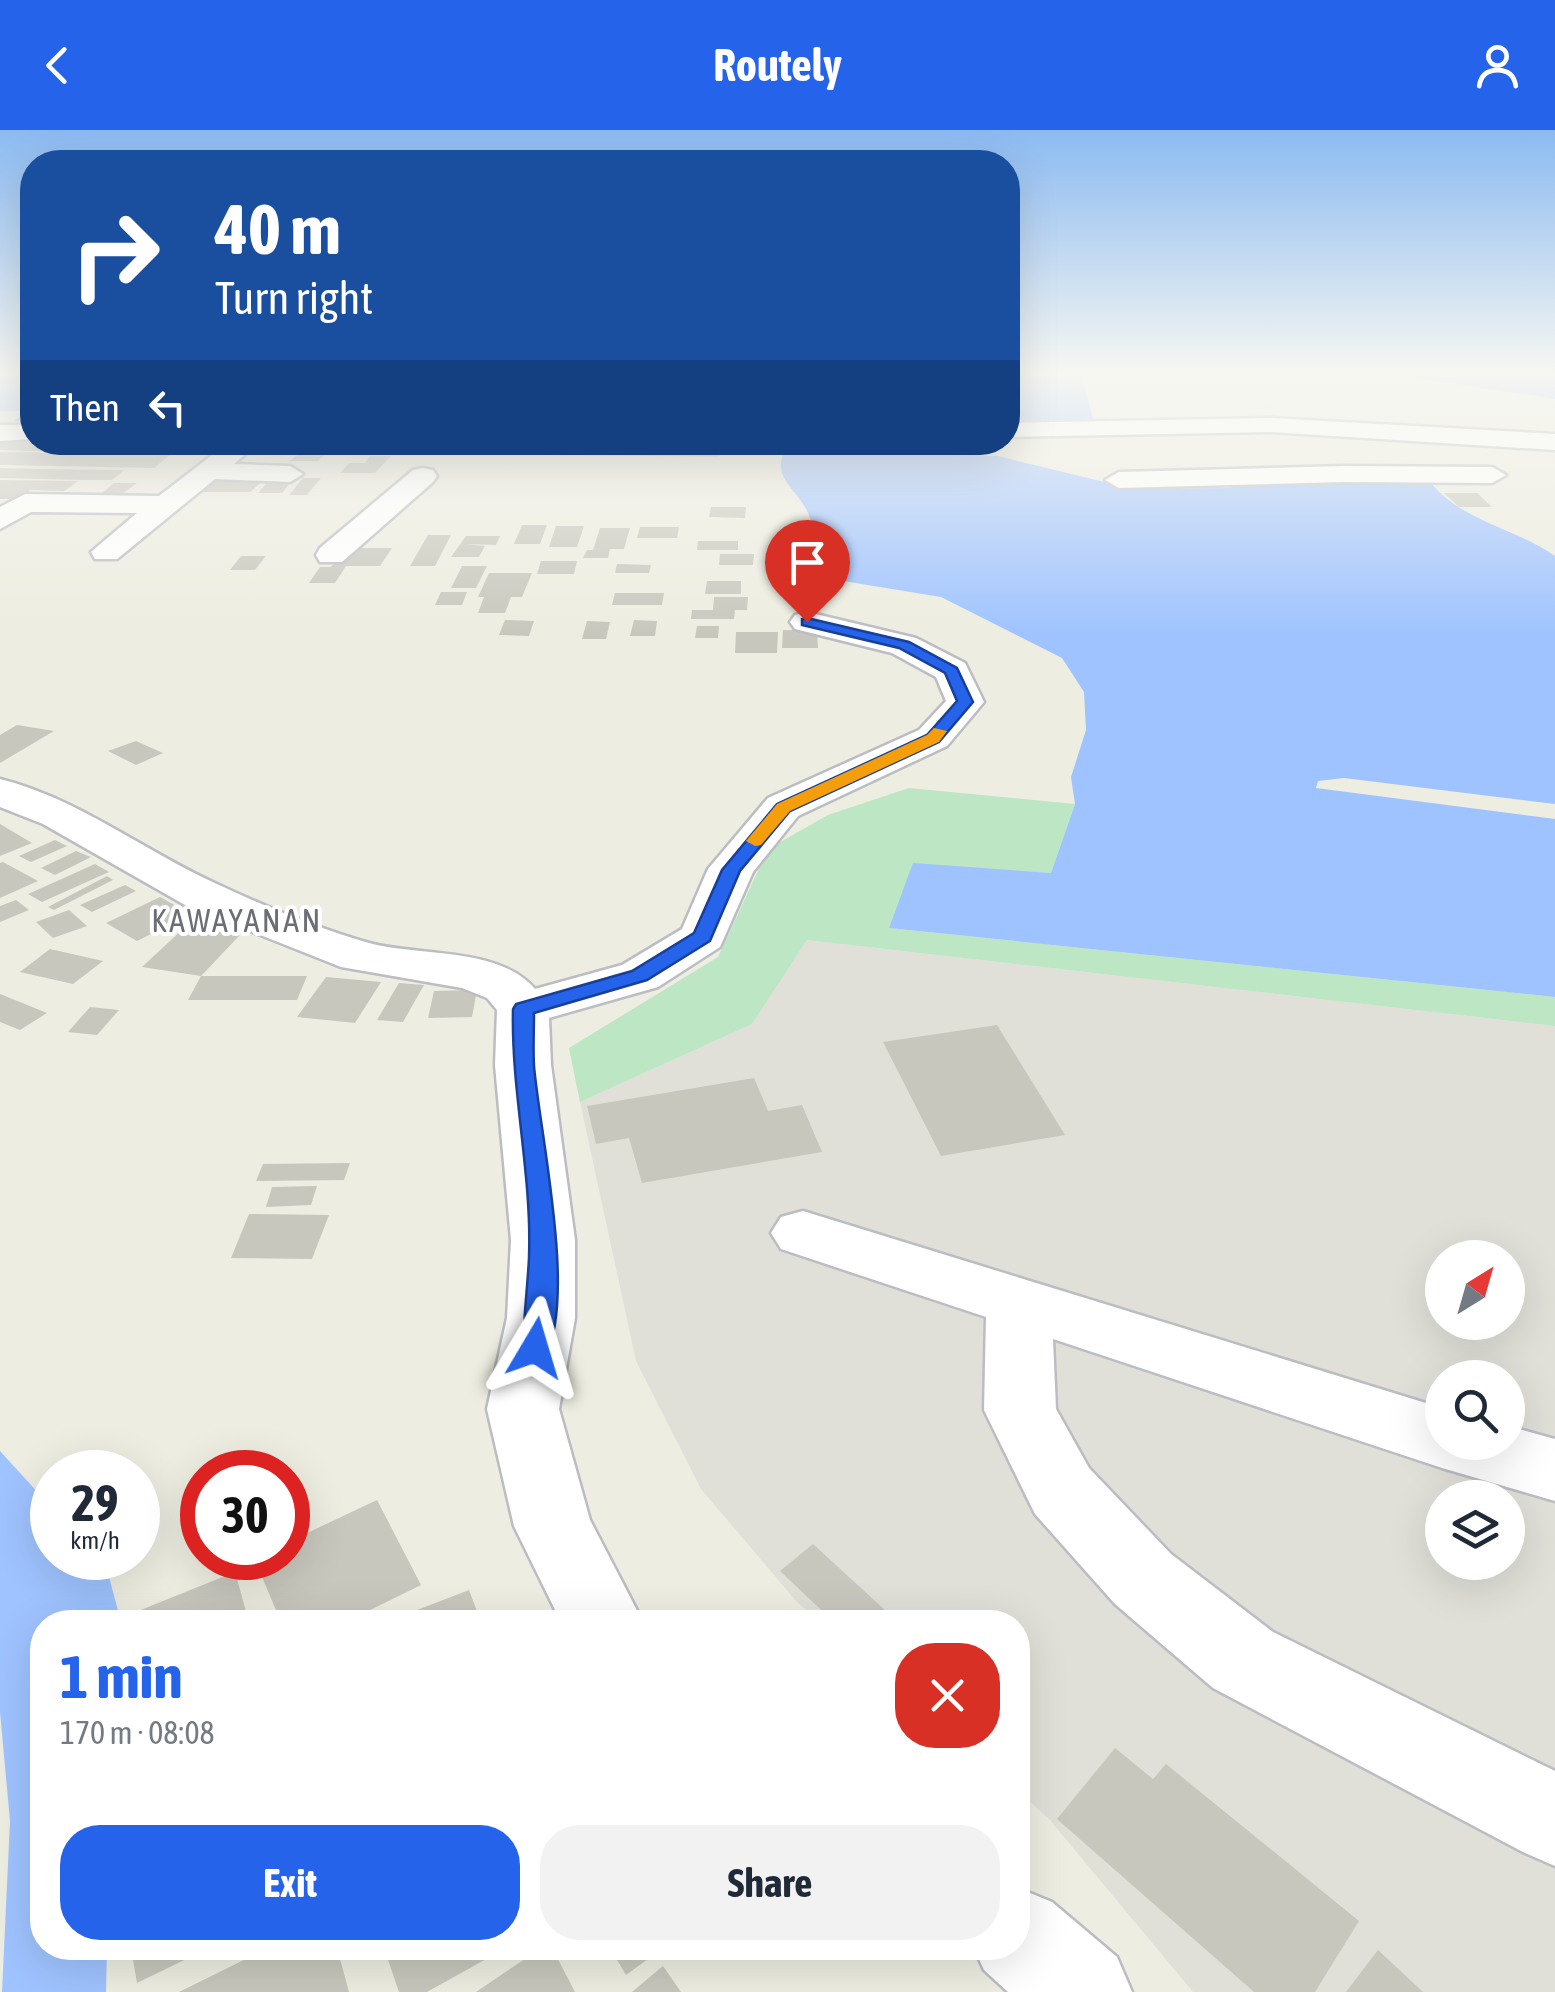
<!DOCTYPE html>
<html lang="en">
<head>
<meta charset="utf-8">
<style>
  body { margin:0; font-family:"Asap Condensed",sans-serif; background:#f2f2f3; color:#1f2937; height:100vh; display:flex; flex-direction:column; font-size:38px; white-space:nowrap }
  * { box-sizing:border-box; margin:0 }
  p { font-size:32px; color:#747a83 }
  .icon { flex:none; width:55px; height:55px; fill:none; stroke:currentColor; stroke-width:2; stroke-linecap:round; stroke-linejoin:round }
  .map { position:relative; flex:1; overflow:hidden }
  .side { position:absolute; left:30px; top:1480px; width:1000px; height:350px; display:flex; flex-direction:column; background:#fff; border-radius:40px; box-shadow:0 10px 40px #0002 }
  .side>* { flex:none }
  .guide { position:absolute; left:20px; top:20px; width:1000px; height:305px; border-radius:40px; box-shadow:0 10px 40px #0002; background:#1a4fa0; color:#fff; overflow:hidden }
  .needle { width:65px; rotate:37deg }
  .tools { position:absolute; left:1425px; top:1110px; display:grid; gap:20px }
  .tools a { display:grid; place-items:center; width:100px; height:100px; border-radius:50%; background:#fff; box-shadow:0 10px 40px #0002; font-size:50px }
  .speed { position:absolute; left:30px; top:1320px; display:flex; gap:20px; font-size:50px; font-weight:700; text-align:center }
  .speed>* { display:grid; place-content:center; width:130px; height:130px; border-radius:50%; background:#fff; box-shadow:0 10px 40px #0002; line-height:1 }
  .speed small { font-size:25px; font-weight:400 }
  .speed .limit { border:15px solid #d22; background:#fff; color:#111 }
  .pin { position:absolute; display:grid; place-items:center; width:85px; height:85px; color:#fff; margin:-102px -42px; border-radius:50% 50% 50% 0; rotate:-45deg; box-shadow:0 0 10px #0007 }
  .pin .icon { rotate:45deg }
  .me { position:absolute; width:110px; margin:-55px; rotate:7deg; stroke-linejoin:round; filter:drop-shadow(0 0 8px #0008) }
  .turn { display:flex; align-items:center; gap:35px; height:210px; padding:0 30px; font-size:45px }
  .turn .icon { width:130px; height:130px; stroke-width:2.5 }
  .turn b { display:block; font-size:70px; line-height:85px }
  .then { display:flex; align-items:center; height:95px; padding:0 30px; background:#0003; gap:20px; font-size:38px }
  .round { display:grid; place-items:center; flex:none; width:105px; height:105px; border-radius:40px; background:#f2f2f3 }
  .headline { display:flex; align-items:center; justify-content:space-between; height:170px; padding:0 30px }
  h1 { font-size:60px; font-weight:700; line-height:75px; color:#2563eb }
  .cta { display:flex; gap:20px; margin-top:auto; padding:20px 30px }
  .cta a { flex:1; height:115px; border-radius:40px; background:#2563eb; color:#fff; font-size:40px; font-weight:700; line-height:115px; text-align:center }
  .cta a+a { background:#f2f2f3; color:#1f2937 }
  header { display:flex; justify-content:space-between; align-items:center; height:130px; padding:0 30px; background:#2563eb; color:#fff; font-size:45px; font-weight:700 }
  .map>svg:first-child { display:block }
  .industrial { fill:#e0e0d9; fill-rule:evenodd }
  .green { fill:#bce6c4 }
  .water { fill:#9fc3ff }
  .building { fill:#c8c7be }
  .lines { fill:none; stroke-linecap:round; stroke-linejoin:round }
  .minor-casing { stroke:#bcbdc3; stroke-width:5 }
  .minor { fill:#fff; fill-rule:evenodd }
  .route { fill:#2563eb; stroke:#184099; stroke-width:2.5 }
  .slow { fill:#f59e0b }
  .labels { text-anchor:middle; stroke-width:8; stroke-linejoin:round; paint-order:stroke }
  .neighbourhood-label { font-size:32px; letter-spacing:2.5px; fill:#6b6e75; stroke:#fff }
</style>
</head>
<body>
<header><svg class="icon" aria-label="back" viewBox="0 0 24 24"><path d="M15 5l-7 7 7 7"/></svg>Routely<svg class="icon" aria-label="person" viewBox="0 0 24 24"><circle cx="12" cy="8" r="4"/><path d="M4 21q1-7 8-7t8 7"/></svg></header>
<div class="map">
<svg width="1555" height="1862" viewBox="0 0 1555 1862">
  <rect width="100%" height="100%" fill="#edede1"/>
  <!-- industrial -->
  <path class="industrial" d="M807,810l748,86v966h-362l-144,-173 -31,-28v-169h-198l-23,-20 -96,-113 -65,-128 -56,-259 172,-78zM1442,1128h66v64h-66zM1442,1248h66v64h-66zM1442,1368h66v64h-66z"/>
  <!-- green -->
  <path class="green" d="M909,658l166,16 -24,69 -137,-9 -25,64 666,69v29l-748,-86 -55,84 -172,78 -11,-54 149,-91 50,-108 60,-34z"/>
  <!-- water -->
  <g class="water">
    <path d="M0,244h32v48l-18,-1 14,-10h-28z"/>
    <path d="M1008,244h73l14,52 -87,2z"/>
    <path d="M1389,244h166v25z"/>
    <path d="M917,312l-5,11 86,3 135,33 96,-1 38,-8 163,2c33,40 83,45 125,74v248l-211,-26 -26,3 -2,7 239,31v178l-666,-69 24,-65 138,10 24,-69 -4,-27 15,-47 -2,-38 -22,-34 -121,-61 -116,-19c-5,-11 -14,-25 -16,-36 -1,-8 3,-17 1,-24 -9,-29 -47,-42 -19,-75z"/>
    <path d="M0,1321l52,57v50h43l13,15 13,49h-79v326h65l-1,44h-104l8,-171 -10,-109z"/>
  </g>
  <!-- building -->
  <g class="building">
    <path d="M0,308l32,1v3l151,2 -29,24 -154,-3v-13l130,2 -130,-4z"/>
    <path d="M310,316h24l-16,15h-29z"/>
    <path d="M370,326h21l-16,17h-35l9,-10h16z"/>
    <path d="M0,338l39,1 85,1 -12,10h-30l-82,-2z"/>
    <path d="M222,343l49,1 -21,18h-49z"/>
    <path d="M272,347h23l-13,16h-24z"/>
    <path d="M303,348h18l-14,17h-18z"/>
    <path d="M0,350l78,1 -14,10 -34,-1 -13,9h-17z"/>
    <path d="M114,353h23l-23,17 -19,-1z"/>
    <path d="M1444,363h33l15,14h-33z"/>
    <path d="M711,377h35l-1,11 -36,-1z"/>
    <path d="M522,395h25l-7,19h-26z"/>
    <path d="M556,396h28l-7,21h-28z"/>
    <path d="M640,397h39l-2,11h-40z"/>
    <path d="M600,398h30l-6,21h-14l-2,9h-25l4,-8h6z"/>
    <path d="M428,405h23l-16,31h-25z"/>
    <path d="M466,406h34l-4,9 -31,-1 20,2 -6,11h-28z"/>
    <path d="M698,411h40v9h-41z"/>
    <path d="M345,418h47l-12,18h-34l-11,17h-26l11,-16h11z"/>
    <path d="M720,424h34l-1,11h-34z"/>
    <path d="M241,426h25l-11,14h-25z"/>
    <path d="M541,431h36l-3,13h-37z"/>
    <path d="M617,434l34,1 -2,8h-34z"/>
    <path d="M462,436h25l-11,22h-25z"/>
    <path d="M489,443h43l-10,24h-11l-6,16h-27l6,-16h-6z"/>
    <path d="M707,451h34v13h-36z"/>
    <path d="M441,462h26l-5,13h-27z"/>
    <path d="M615,463h49l-2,12h-50z"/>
    <path d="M714,467h34l-1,13h-12l-1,9h-43l1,-9h21z"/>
    <path d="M505,490l29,1 -5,15 -30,-1z"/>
    <path d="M634,490l23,1 -2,15h-25z"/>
    <path d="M587,491l23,1 -4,17h-24z"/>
    <path d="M697,496h22l-1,12h-23z"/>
    <path d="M783,500h34l1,18h-36z"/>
    <path d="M736,502h42l-1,21h-42z"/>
    <path d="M17,595l37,6 -54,32v-28z"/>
    <path d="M136,611l27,12 -27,12 -28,-14z"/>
    <path d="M0,694l32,19 -32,13z"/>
    <path d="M55,710l12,6 -36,16 -12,-6z"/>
    <path d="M76,721l15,6 -36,18 -14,-7z"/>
    <path d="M3,732l35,19 -38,17v-35z"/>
    <path d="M95,734l14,8 -67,30 -14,-8z"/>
    <path d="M107,746l6,4 -59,30 -6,-3z"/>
    <path d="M125,755l11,6 -44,21 -12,-7z"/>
    <path d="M160,767l31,17 -54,27 -31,-18z"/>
    <path d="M16,770l13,10 -29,12v-16z"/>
    <path d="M69,780l18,16 -34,12 -17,-16z"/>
    <path d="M185,797l55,8 -39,41 -59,-9z"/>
    <path d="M50,819l53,12 -30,23 -53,-12z"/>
    <path d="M201,846h106l-10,24h-109z"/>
    <path d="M326,847l55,5 -26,41 -58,-6z"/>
    <path d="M399,853l25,2 -21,37 -26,-2z"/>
    <path d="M477,860l-5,27 -44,1 6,-27z"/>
    <path d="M0,864l47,19 -27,17 -20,-8z"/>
    <path d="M90,877l29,3 -22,25 -29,-3z"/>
    <path d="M997,895l68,110 -124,21 -58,-114z"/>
    <path d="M754,948l14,33 34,-6 20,47 -180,31 -13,-45 -33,6 -9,-38z"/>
    <path d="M350,1033l-6,17 -88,1 7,-17z"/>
    <path d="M317,1056l-6,19 -45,2 6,-20z"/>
    <path d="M249,1084l80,1 -17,44 -81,-1z"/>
    <path d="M377,1370l44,85 -75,37h-65l-27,-64h34v-16z"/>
    <path d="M813,1414l73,67 14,11h-66l-54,-51z"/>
    <path d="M235,1442l14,50h-138z"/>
    <path d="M469,1460l12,32h-95z"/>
    <path d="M1115,1618l38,31 13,-15 193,157 -44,71h-61l-197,-173z"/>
    <path d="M131,1818h78l-72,35z"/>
    <path d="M268,1818h69l12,44h-170z"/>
    <path d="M384,1818h122l-79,44h-28z"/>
    <path d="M541,1818h11l23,44h-99z"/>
    <path d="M610,1818h53l-37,27z"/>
    <path d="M1378,1820l45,42h-77z"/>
    <path d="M663,1836l18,26h-49z"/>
  </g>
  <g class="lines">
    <defs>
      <g id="minor">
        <path d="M1271,288l284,16v16l-284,-18 -263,5v-14z"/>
        <path d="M0,295h32v14l-32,2z"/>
        <path d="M229,312h511l-23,12 -467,-4 -16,14 56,2 13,8 -13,8 -75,-3 -98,80h-22l-4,-7 46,-39 -106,-1 -31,17v-22l25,-13 134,2z"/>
        <path d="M1344,336l148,1 14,8 -14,8 -148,-1 -225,6 -14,-8 14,-8z"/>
        <path d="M423,338l10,2 4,6 -4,6 -91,80h-22l-4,-7 4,-7 93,-78z"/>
        <path d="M807,482l109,26 49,25 19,39 -37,44 -149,70 -45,56 -33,75 -62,40 -109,31 2,47 24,175v78l-16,91 31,111 53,102h-82l-47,-96 -27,-117 20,-91 4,-78 -16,-175 2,-55 -10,-12 -25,-10 -121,-21 -156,-62 -142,-81 -43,-17v-28c80,20 145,73 219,106 47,22 101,44 150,58 51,14 129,3 166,46l87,-24 60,-36 26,-60 60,-71 151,-68 27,-29 -10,-24 -44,-24 -97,-24 -5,-7 5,-7z"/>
        <path d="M803,1081l639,197v34h66v-16l47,13v62l-113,-33 -389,-129 3,70 33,59 82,86 102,78 282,139v95l-32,-14 -310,-164 -98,-84 -80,-90 -51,-104 2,-93 -205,-68 -10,-16 10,-16z"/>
        <path d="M1018,1758l34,14 65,55 15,35h-124l-24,-22 -10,-22h44z"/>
      </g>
    </defs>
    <!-- minor casing -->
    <use href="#minor" class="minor-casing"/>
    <!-- minor -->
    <use href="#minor" class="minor"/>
  </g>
  <!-- sky -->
  <linearGradient id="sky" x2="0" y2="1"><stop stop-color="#8bbaf1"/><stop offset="0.48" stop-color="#f7f7f2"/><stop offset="1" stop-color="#f7f7f2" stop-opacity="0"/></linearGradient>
  <rect width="1555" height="505" fill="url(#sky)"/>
  <!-- route -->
  <path class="route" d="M807,488l102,24 48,26 16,34 -34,40 -149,69 -50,60 -30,70 -63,39 -113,33c0,17 -1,36 0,53 6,69 43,232 11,290l-10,3 -10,-3c-5,-9 4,-82 4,-100 3,-82 -18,-164 -16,-247l3,-5 116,-33 62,-38 28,-63 55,-66 150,-69 30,-34 -12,-28 -46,-25 -97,-23v-6z"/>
  <!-- slow -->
  <path class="slow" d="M934,598l13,3 -8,11 -149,69 -29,34 -6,1 -9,-5 31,-37 150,-69z"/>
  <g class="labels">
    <!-- neighbourhood labels -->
    <g class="neighbourhood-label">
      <text x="237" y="802">KAWAYANAN</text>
    </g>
  </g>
</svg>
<div class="tools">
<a><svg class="needle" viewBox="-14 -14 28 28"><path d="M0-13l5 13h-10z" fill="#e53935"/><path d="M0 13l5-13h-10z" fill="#747a83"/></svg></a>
<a><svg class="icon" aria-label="search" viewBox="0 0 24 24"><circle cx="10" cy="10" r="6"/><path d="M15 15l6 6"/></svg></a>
<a><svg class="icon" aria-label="layers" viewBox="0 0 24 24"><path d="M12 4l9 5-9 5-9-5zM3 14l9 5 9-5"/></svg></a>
</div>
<div class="speed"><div>29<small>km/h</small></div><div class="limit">30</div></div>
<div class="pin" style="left:807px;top:492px;background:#d93025"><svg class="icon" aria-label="arrive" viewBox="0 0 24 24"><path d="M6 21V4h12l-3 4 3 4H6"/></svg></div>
<svg class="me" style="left:535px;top:1218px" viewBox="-20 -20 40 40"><path d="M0-17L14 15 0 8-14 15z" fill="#2563eb" stroke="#fff" stroke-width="4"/></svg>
<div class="guide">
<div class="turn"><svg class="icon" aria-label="right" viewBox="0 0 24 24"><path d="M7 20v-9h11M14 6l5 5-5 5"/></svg><div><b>40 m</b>Turn right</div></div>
<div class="then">Then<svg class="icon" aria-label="left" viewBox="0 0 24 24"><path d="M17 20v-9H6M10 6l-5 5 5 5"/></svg></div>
</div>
<section class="side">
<div class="headline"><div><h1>1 min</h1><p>170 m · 08:08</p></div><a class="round" style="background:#d93025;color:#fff"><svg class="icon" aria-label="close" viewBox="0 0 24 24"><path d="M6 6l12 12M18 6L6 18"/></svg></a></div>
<div class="cta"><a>Exit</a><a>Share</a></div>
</section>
</div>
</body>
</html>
